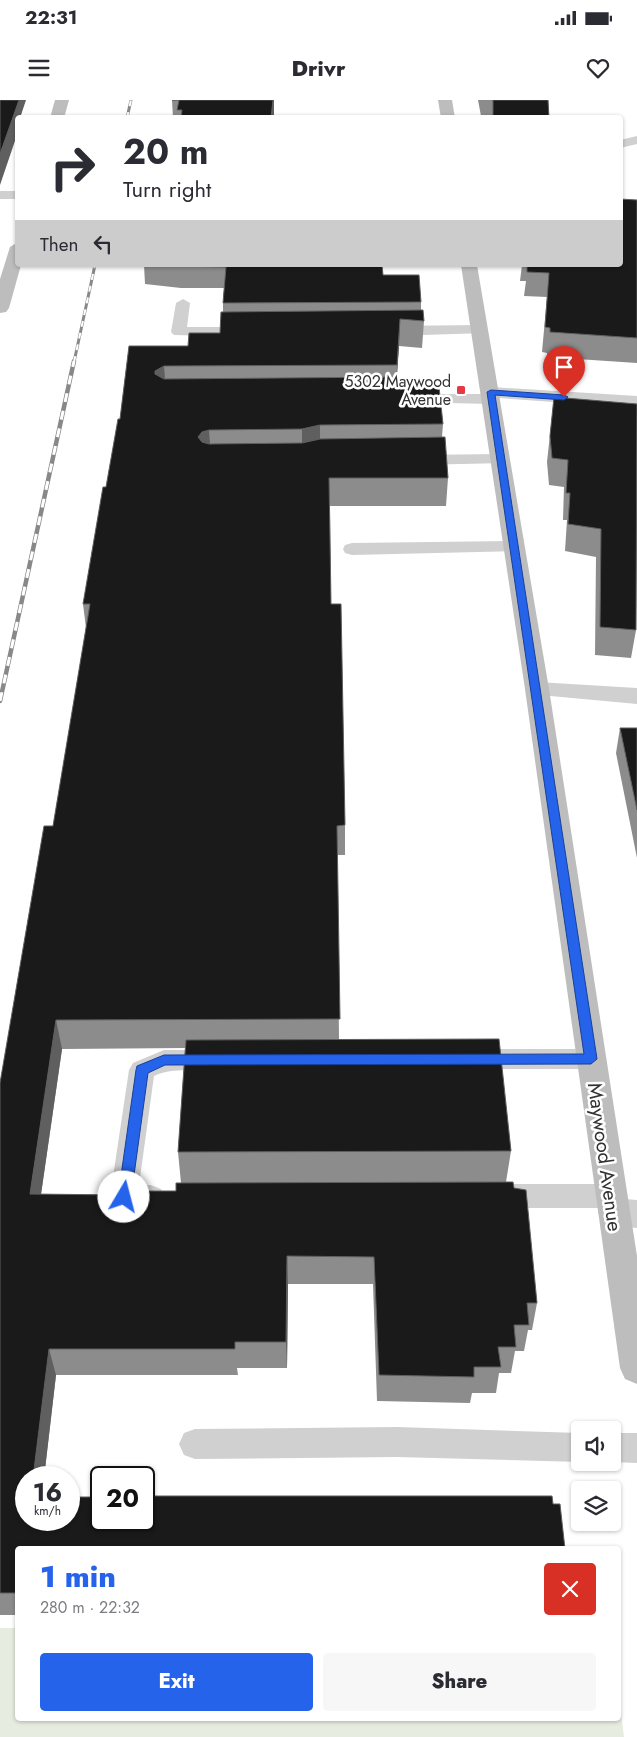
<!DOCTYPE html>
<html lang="en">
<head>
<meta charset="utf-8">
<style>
  body { margin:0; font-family:Jost,sans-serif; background:#f7f7f7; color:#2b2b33; height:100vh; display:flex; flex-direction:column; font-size:19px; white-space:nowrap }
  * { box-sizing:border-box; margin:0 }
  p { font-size:16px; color:#7c7c81 }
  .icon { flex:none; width:28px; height:28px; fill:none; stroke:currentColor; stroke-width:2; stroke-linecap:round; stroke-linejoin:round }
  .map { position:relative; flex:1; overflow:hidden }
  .details { position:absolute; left:15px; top:1446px; width:606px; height:175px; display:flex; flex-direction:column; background:#fff; border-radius:5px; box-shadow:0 1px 4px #0004 }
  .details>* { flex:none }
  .guide { position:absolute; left:15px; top:15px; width:608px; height:152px; border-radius:5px; box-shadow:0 1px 4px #0004; background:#fff; color:#2b2b33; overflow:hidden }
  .buttons { position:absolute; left:571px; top:1321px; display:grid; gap:10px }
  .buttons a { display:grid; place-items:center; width:50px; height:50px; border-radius:5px; background:#fff; box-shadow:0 1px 4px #0004; font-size:25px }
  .speed { position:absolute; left:15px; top:1366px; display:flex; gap:10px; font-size:25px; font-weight:700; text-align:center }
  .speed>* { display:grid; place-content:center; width:65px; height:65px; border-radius:50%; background:#fff; box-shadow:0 1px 4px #0004; line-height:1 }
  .speed small { font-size:12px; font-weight:400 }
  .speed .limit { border:2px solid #111; border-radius:8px; background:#fff; color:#111 }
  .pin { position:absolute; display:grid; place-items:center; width:42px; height:42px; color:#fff; margin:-51px -21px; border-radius:50% 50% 50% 0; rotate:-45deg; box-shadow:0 0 5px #0007 }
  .pin .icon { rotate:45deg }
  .me { position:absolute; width:55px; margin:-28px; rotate:8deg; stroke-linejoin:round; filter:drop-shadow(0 0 4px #0008) }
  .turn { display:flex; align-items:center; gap:18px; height:105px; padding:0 25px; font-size:22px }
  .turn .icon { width:65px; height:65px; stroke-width:2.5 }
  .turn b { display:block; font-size:35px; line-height:42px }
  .then { display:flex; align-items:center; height:48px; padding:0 25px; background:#0003; gap:10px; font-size:19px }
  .round { display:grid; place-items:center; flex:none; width:52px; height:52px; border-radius:5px; background:#f7f7f7 }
  .overview { display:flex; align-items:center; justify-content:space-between; height:85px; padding:0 25px }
  h1 { font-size:30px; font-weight:800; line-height:38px; color:#2563eb }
  .action { display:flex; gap:10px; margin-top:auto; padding:10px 25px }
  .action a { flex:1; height:58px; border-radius:5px; background:#2563eb; color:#fff; font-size:20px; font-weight:800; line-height:58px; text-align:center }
  .action a+a { background:#f7f7f7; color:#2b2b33 }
  .status { display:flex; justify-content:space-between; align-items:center; height:35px; padding:0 25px; background:#fff; direction:ltr }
  .status svg { height:14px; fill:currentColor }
  header { display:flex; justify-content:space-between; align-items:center; height:65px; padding:0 25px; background:#fff; font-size:22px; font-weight:800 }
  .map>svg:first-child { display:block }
  .green { fill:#e6ecdf }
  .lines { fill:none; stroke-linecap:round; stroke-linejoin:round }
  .lane { fill:#d0d0d0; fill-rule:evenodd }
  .street { fill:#d0d0d0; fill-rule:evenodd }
  .secondary { fill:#bdbdbd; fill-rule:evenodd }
  .rail-far1-casing { stroke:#888; stroke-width:3 }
  .rail-casing { stroke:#888; stroke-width:4.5 }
  .rail-far1 { stroke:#fff; stroke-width:2; stroke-dasharray:6; stroke-linecap:butt }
  .rail { stroke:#fff; stroke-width:3; stroke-dasharray:9; stroke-linecap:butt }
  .wall { fill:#8c8c8c; fill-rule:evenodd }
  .shaded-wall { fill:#5f5f5f }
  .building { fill:#1a1a1a; stroke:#5f5f5f }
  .route { fill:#2563eb; stroke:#184099 }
  .poi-dot { fill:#e63946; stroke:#fff; stroke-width:2 }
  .labels { text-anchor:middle; stroke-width:5; stroke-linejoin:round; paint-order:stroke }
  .far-poi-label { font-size:16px; fill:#333; stroke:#fff; text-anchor:end }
  .street-label { font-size:20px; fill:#333; stroke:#fff }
</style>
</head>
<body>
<div class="status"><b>22:31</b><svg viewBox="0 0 49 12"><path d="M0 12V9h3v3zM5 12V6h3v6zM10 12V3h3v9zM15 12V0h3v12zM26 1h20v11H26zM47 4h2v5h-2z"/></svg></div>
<header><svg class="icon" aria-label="menu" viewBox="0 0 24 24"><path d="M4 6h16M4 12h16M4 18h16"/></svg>Drivr<svg class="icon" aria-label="heart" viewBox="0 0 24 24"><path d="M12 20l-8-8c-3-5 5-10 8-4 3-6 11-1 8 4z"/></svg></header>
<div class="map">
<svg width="637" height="1637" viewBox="0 0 637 1637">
  <rect width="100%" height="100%" fill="#fff"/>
  <!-- green -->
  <path class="green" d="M0,1528h17l1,91h601v-22l5,40h-624z"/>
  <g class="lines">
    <!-- lane -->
    <g class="lane">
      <path d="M637,36v8l-17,4v-8z"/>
      <rect x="0" y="91" width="18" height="8"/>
      <path d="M183,199l7,4 -3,24h64l8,5 -8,5 -77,-2 -3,-3 5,-29z"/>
      <path d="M480,225l8,5 -3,3 -93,3 -8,-5 8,-5z"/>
      <path d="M409,294h83l8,5 -8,5 -89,-2 -2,-3z"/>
      <path d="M501,354l6,1 3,4 -3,4 -92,2 -6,-1 -3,-4 3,-4 6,-1z"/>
      <path d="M515,441l7,2 2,4 -2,4 -170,4 -7,-2 -2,-4 2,-4 7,-2z"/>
      <path d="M469,949h122l9,3 4,7 -4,7 -9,3h-122l-9,-3 -4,-7 4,-7z"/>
      <path d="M164,950h52l9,3 4,7 -4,7c-23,8 -48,-2 -71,9l-15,109h12l10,4 4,8 -4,8c-15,6 -32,6 -47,0l-4,-8 19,-127 4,-7z"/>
      <path d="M495,1084h116l10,4 4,8 -4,8 -10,4h-116l-10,-4 -4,-8 4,-8z"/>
      <path d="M397,1327l183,6 1,29 -184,-5 -202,2 -11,-4 -5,-11 5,-11 11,-4z"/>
      <path d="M612,1333h25v30l-26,-1h1z"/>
    </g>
    <!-- street -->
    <g class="street">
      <path d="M491,287l146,9v12l-153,-11 -2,-4 2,-4z"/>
      <path d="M537,582l100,6v16l-108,-10 -4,-5 4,-5z"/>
      <path d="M614,1098l23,2v28l-23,-2 -11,-4 -5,-10 5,-10z"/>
    </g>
    <!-- secondary -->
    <g class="secondary">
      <path d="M55,0h14l-5,18h-14z"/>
      <path d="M438,0h14l3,18h-14z"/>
      <path d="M18,142v23h3l-12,43 -3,4 -6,1v-34l10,-32z"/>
      <path d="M461,165h16l72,424 88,567v128l-12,-5 -5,-11 -95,-679z"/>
    </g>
    <defs>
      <g id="rail-far1">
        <path d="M127,18l4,-18"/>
        <path d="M74,262l21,-97"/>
      </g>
      <path id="rail" d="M0,601l74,-340"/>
    </defs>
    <!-- rail-far1 casing -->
    <use href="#rail-far1" class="rail-far1-casing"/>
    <!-- rail casing -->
    <use href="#rail" class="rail-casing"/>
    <!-- rail-far1 -->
    <use href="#rail-far1" class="rail-far1"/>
    <!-- rail -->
    <use href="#rail" class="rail"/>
  </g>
  <!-- wall -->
  <g class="wall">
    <path d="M172,0h102v18h-101z"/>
    <path d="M478,0h70l1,18h-57v-2h-11z"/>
    <path d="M637,100v163l-90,-6v-4l-5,-1 5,-55 -23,-1 2,-15h-6l2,-16h98z"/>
    <path d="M144,165h238l1,10 38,27v8l3,11 -2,27 -23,-2 -3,38 47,40 -1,13 6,41 -2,28h-116l1,98 14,221v30h-8l2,184 172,112 -5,31 8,6 23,115 -5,27h-4l-4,21h-9l-4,22h-12l-3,20h-24l-2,10 -93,-2 -4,-117h-85l-1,84h-50l1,7h-182l-12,103h-18l-8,71v66h-18v-532l53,-257 33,-198 -3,-24 37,-185 9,-73h59l32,-13 3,-21v-9l1,-15h-43l-36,-4zM185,948l-7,104 3,31 -5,8 -54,4 -81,-1 21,-145z"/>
    <path d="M554,297l83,7 -1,226 -5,28 -36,-3 1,-98 -31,-6 2,-31h-4l1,-33 -15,-2 -2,-23z"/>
    <path d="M620,628h17v130l-21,-105z"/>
  </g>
  <!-- shaded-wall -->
  <g class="shaded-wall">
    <path d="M17,0h9l-5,15v3h-3v14l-18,53v-31z"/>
    <path d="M273,0h1v18h-3z"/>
    <path d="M400,219l-1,27 -3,46 1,-27z"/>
    <path d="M164,266l2,27 -9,5 -2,-27z"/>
    <path d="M320,325v28l-18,4v-28z"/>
    <path d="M209,330l2,28 -13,-21 4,-5z"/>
    <path d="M56,920l6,29 -25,173 -7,-28z"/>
    <path d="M287,1156l1,28 -1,84 -1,-26z"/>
    <path d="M49,1249l7,26 -12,103h-11z"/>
  </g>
  <!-- building -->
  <g class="building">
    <path d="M0,0h19l-19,54z"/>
    <path d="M172,0h101l-2,18h-90l1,-8h-5l2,-10z"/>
    <path d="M493,0h55l1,18h-56z"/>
    <path d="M620,99l17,1v138l-87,-6v-4l-5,-1 4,-54 -22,-1v-7h93z"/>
    <path d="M169,165h213l1,10h36l2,27 -198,1 3,-36 -47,-1z"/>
    <path d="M423,210l1,11 -24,-2 -3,46 -233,1 -9,5v3l9,5 232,-2 -1,7 44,3 4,37 -123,1 -18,4 -93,1 -7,2 -4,5 4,5 7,2 93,-1 18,-4 125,-2 3,41h-119l2,126h10l4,221 -8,1 3,193 -284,1 -26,174 92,1 1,-4h53v-8l337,-1 1,6 12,2 11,113h-10l2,22h-15l2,22h-18l3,20h-27v10l-95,-2 -5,-118 -87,-1 -1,86h-51v7h-186l-16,129h-7v42h43v-23h32v23h43v-24h408l1,8h7l5,45h-547v44h-18v-510l44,-257h9l37,-222h-7l20,-117h3l12,-68h2l9,-73h59l1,-13h31l1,-21z"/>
    <path d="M554,297l83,7 -1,226 -36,-3 1,-98 -33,-5 2,-31h-4l2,-33 -16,-2 -2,-22z"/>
    <path d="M620,628h17v82z"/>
    <path d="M499,939l12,112 -333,1 8,-112z"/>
  </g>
  <!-- route -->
  <path class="route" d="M491,290l73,5 4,2 -4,3 -69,-5 102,664 -6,5 -426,1 -17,8 -17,124 -2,4h-9l-2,-4 18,-127 1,-4 27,-11 420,-1 -97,-662z"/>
  <!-- markers -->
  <rect class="poi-dot" x="456" y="285" width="10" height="10" rx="2.5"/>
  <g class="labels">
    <!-- far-poi labels -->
    <g class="far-poi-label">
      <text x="451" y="287">5302 Maywood<tspan x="451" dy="18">Avenue</tspan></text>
    </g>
    <!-- street labels -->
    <g class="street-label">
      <text transform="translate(605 1057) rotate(82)" y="7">Maywood Avenue</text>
    </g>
  </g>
</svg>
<div class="buttons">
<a><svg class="icon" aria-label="sound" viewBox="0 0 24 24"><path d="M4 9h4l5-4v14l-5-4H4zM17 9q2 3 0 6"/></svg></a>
<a><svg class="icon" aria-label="layers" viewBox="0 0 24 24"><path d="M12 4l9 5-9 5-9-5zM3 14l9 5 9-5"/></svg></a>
</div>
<div class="speed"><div>16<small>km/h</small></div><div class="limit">20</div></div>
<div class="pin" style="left:564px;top:297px;background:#d93025"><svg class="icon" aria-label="arrive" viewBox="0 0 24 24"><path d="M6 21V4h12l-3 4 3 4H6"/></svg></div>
<svg class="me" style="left:124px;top:1097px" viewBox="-20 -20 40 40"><circle r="19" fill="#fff"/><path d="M0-13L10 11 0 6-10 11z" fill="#2563eb"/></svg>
<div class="guide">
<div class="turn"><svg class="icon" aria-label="right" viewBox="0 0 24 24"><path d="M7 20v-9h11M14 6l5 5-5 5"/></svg><div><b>20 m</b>Turn right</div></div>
<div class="then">Then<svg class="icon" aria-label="left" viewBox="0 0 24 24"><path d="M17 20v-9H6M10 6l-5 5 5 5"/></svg></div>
</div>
<section class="details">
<div class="overview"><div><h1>1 min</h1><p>280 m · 22:32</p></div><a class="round" style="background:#d93025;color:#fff"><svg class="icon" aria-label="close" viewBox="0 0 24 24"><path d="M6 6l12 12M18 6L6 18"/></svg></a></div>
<div class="action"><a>Exit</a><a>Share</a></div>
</section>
</div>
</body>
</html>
